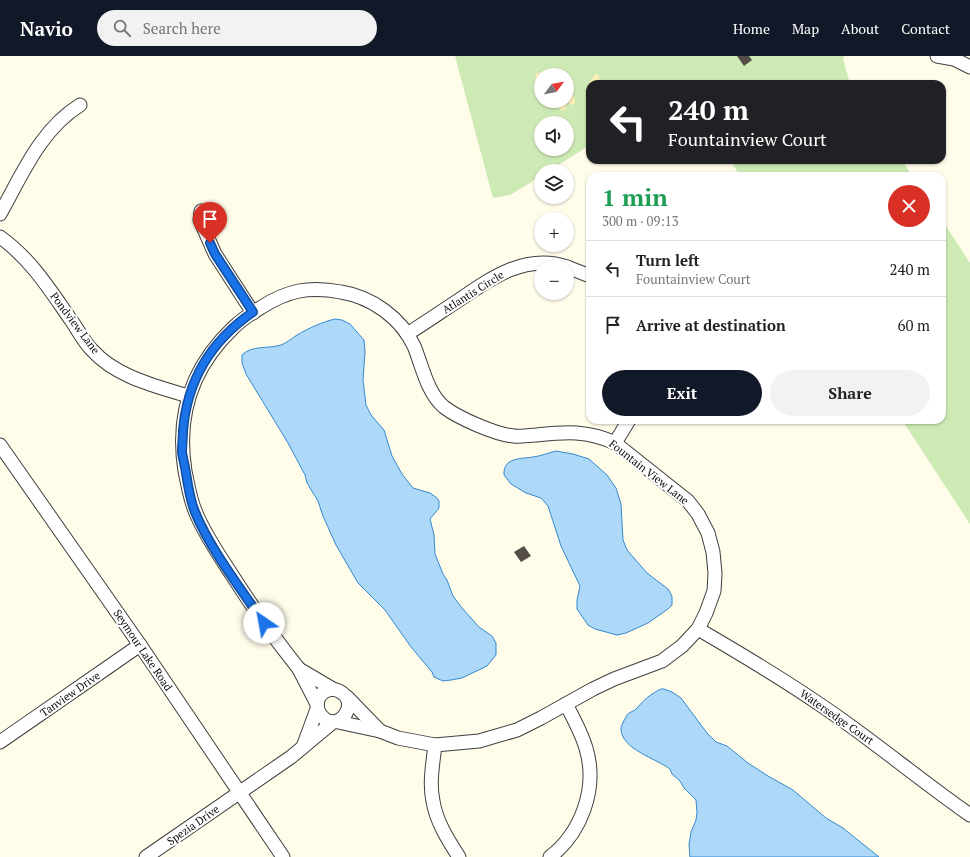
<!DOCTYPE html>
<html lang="en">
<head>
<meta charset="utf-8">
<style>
  body { margin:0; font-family:"PT Serif",serif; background:#f2f2f2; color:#222; height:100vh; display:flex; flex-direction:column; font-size:15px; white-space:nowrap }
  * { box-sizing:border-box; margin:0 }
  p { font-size:13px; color:#767676 }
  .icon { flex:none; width:22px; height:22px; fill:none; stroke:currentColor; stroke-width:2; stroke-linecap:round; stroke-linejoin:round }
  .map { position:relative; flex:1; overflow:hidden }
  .sheet { position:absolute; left:586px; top:116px; width:360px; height:252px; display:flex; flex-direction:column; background:#fff; border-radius:12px; box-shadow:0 1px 3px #0004 }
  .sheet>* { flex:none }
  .hud { position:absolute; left:586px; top:24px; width:360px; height:84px; border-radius:12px; box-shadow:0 1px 3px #0004; background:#202124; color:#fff; overflow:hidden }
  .needle { width:26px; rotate:58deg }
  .fabs { position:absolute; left:534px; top:12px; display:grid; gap:8px }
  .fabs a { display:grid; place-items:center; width:40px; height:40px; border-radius:50%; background:#fff; box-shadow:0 1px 3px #0004; font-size:20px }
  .pin { position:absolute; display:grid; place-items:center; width:34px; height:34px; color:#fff; margin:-41px -17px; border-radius:50% 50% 50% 0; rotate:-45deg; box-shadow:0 0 4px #0007 }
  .pin .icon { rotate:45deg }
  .me { position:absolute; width:44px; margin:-22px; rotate:327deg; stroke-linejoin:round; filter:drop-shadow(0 0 3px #0008) }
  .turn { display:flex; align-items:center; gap:14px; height:84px; padding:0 16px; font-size:18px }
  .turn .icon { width:52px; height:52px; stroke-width:2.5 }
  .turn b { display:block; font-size:28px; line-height:34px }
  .round { display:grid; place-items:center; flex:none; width:42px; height:42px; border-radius:21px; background:#f2f2f2 }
  .headline { display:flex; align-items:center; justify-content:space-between; height:68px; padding:0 16px }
  h1 { font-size:24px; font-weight:600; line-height:30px; color:#1e9e55 }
  .action { display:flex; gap:8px; margin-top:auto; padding:8px 16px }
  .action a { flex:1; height:46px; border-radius:24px; background:#111827; color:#fff; font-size:16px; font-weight:600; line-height:46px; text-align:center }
  .action a+a { background:#f2f2f2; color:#222 }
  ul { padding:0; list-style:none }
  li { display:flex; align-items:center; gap:12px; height:56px; padding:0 16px; border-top:1px solid #e0e0e0 }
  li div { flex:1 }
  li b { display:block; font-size:15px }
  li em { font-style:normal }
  header { display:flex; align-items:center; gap:24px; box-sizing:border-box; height:56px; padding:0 20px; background:#111827; color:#fff }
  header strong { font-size:19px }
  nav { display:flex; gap:22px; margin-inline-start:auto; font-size:14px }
  .search { width:280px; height:36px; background:#f2f2f2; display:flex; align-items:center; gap:10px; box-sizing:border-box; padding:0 14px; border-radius:22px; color:#767676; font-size:15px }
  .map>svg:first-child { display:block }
  .green { fill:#cde9b4; fill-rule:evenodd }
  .sand { fill:#fcf0b5 }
  .water { fill:#aed8f7; stroke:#3389d0 }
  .building { fill:#544d48 }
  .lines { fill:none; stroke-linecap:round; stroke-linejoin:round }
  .minor-casing { stroke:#3f3f3f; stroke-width:15 }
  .minor { stroke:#fff; stroke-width:13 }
  .route-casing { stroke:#114b97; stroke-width:10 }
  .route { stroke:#1a73e8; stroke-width:7 }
  .labels { text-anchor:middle; stroke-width:4; stroke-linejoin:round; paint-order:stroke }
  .street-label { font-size:11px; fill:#0c0c0c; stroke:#fff }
</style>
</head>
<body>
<header>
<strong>Navio</strong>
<div class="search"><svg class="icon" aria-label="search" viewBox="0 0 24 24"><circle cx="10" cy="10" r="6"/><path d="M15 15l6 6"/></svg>Search here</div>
<nav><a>Home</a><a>Map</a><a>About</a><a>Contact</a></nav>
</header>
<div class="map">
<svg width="970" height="801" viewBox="0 0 970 801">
  <rect width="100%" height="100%" fill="#fffcea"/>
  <!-- green -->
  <g class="green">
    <path d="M455,0h389l-1,3 7,25h-260v61l-41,26h-8v5l-31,19 -17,3zM541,19h26v26h-26zM541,67h26v26h-26z"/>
    <path d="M730,104h172l10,16h-172z"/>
    <path d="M942,164l28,43v261l-68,-104h40z"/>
  </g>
  <!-- sand -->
  <g class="sand">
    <path d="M542,16l5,3h-6v11l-5,-5 -1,-4 2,-4z"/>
    <path d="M595,18l4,1v6l-3,3h-6v10l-4,-6z"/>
    <path d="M568,39l6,1 1,7 -3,2 -5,-3 -1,7 -5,2 -3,-4 3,-6h6v-5z"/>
  </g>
  <!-- water -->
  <g class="water">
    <path d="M335,263l7,1 8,4 14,16 1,12 -2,28 3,25 5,10 13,15 8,26 10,18 11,14 17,5 7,5 2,3v7l-9,11 4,16 1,19 8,20 4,6 6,16 9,12 17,19 13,9 4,7v12l-9,11 -25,12 -11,2 -8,1 -9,-4 -2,-5 -21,-25 -26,-37 -27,-27 -22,-38 -13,-29 -5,-15 -11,-18 -2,-8 -17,-32 -42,-69 -4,-11v-8c10,-10 26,-6 39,-10 6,-2 11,-7 16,-10 12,-7 25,-13 38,-16z"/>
    <path d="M556,395l17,3 16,5 18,16 9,13 5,16 2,36 4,10 20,23 21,16 4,7v9l-4,4 -20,14 -22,10 -9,2 -22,-6 -7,-4 -11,-16v-9l3,-14 -19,-40 -13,-40 -7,-8 -15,-5 -15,-9 -7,-9c-1,-18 17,-16 29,-18 8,-1 15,-4 23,-6z"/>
    <path d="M661,633h3l8,3 9,6 26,35 9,9 11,4 21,17 20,13 25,14 33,28 17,10 36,29h-189l-1,-12 2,-13 5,-12 1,-8 -1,-12 -12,-12 -4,-7 -8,-7 -2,-5c-13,-10 -49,-20 -49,-40 0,-4 4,-10 6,-14 3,-4 7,-3 10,-7 8,-9 12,-13 24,-19z"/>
  </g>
  <!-- building -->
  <g class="building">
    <path d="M737,0h12l3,4 -8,6z"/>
    <path d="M524,490l7,10 -10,6 -7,-10z"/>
  </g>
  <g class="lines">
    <defs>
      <g id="minor">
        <path d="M937,0l17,3 16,8"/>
        <path d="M201,155l-1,9 15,34 38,59"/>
        <path d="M0,158c22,-39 40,-84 80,-109"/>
        <path d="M0,181c31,22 50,53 71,83 7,10 13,22 21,30 24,27 64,36 96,46"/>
        <path d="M567,211l23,9"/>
        <path d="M407,278c18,-11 35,-23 52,-34 32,-22 67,-47 108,-33"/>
        <path d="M615,387l14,-23"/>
        <path d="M0,389l140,200 143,212"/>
        <path d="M698,573c50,29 100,59 147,93 42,30 82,63 125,93"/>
        <path d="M299,613c-24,-30 -46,-61 -67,-94 -13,-20 -27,-40 -36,-62 -6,-13 -8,-28 -11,-42 -9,-56 7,-104 48,-143 8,-8 17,-14 27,-20 28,-18 49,-22 81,-16 31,5 60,26 73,54 8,19 13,47 30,61 14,11 53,28 70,29 7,1 15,-1 22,-1 30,-3 51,-5 79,8l73,58 10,13 10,19 5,19 2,21 -1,18 -8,22 -8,16 -16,17 -20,15 -48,18 -21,10 -52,29 -24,12 -38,11 -44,4 -37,-7 -18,-7 -42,-9"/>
        <path d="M333,633c34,8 4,50 -13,25 -5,-7 -3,-18 4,-22 3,-2 6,-2 9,-3z"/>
        <path d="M347,641l33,34"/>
        <path d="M317,648l-18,-35 34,20"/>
        <path d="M317,653l-14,38 30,-25"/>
        <path d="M0,686l140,-97"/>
        <path d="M435,689c-2,18 -6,38 -2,56 3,20 15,39 26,56"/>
        <path d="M146,801l145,-100 12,-10"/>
        <path d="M550,801c31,-24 47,-67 37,-105 -4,-17 -13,-32 -21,-48"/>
      </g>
    </defs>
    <!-- minor casing -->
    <use href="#minor" class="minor-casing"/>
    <!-- minor -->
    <use href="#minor" class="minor"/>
  </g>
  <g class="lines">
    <defs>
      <path id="route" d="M210,187l5,11 38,58c-42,29 -66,68 -70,119 0,7 -1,14 -1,21 1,7 3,14 4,21 2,13 4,27 9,39 15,37 46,77 69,111"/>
    </defs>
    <!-- route casing -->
    <use href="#route" class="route-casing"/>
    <!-- route -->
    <use href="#route" class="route"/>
  </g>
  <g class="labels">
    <!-- street labels -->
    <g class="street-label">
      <text transform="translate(473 236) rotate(-32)" y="4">Atlantis Circle</text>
      <text transform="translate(75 267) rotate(53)" y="4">Pondview Lane</text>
      <text transform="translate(649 416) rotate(38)" y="4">Fountain View Lane</text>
      <text transform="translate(143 594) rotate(56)" y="4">Seymour Lake Road</text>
      <text transform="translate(70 638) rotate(-35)" y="4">Tanview Drive</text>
      <text transform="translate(837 661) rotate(35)" y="4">Watersedge Court</text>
      <text transform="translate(193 769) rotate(-35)" y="4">Spezia Drive</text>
    </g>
  </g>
</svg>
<div class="fabs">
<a><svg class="needle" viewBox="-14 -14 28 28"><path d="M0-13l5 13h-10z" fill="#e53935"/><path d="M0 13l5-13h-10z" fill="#767676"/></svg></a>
<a><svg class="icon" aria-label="sound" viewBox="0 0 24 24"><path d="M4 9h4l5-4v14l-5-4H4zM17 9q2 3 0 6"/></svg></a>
<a><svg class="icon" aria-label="layers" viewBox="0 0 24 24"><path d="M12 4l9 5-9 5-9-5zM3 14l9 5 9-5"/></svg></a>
<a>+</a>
<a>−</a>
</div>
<div class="pin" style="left:210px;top:187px;background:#d93025"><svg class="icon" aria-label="arrive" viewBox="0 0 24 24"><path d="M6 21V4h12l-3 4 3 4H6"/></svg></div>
<svg class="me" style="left:264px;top:567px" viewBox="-20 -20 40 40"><circle r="19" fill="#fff"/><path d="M0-13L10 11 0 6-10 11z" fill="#1a73e8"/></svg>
<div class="hud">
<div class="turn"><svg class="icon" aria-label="left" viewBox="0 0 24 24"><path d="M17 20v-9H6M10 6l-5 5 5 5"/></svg><div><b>240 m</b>Fountainview Court</div></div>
</div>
<section class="sheet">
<div class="headline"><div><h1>1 min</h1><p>300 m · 09:13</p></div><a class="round" style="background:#d93025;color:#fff"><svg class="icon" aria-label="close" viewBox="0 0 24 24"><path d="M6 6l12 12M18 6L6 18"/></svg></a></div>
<ul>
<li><svg class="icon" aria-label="left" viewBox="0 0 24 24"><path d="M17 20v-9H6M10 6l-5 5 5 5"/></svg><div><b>Turn left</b><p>Fountainview Court</p></div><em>240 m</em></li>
<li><svg class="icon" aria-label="arrive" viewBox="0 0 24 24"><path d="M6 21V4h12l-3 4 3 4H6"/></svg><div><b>Arrive at destination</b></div><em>60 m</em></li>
</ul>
<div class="action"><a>Exit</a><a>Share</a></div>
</section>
</div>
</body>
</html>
